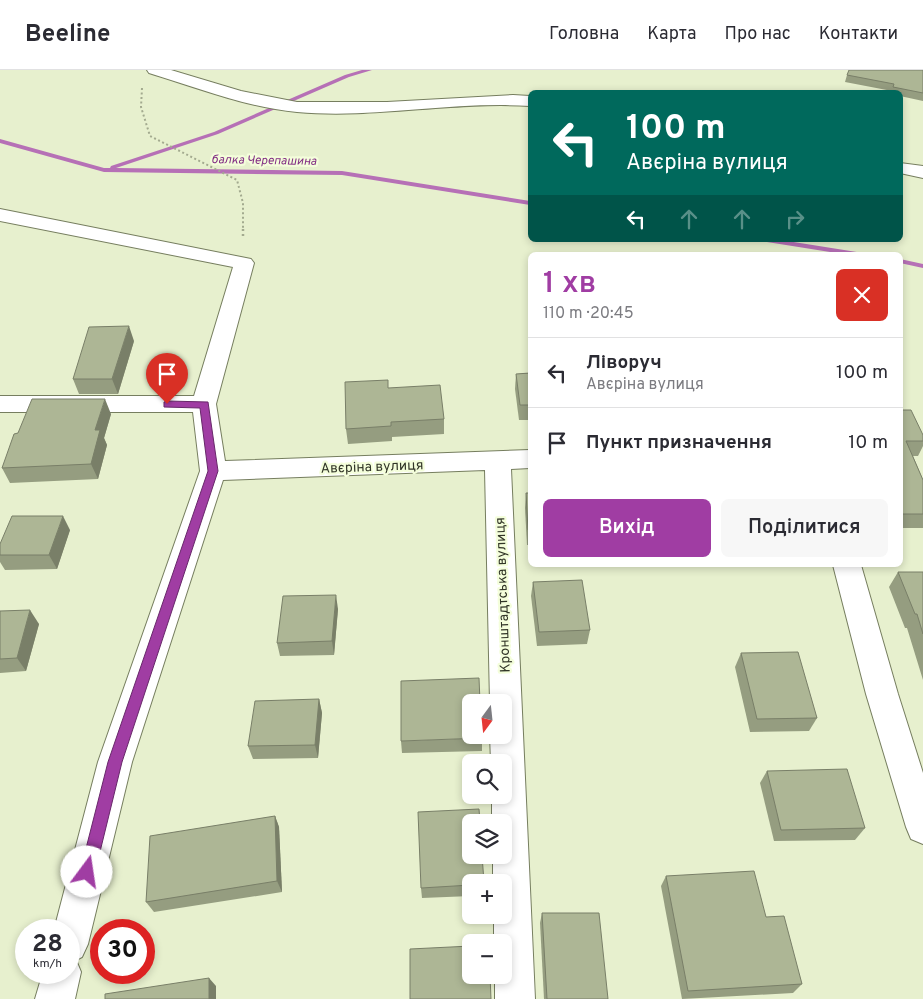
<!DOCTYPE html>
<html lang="uk">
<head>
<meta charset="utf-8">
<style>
  body { margin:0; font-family:Overpass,sans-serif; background:#f7f7f7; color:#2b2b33; height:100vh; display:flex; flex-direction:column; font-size:19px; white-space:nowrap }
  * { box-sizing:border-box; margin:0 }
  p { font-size:16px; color:#7c7c81 }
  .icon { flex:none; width:28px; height:28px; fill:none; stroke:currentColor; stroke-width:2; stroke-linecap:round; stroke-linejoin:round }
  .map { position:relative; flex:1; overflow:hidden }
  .side { position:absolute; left:528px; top:182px; width:375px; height:315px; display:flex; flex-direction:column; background:#fff; border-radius:8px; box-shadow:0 2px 8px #0003 }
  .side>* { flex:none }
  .banner { position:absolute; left:528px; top:20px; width:375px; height:152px; border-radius:8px; box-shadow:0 2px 8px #0003; background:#00695c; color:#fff; overflow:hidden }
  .needle { width:32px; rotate:195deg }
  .buttons { position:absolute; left:462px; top:624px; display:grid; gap:10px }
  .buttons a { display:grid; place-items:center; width:50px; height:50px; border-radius:8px; background:#fff; box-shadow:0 2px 8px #0003; font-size:25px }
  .speed { position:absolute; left:15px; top:849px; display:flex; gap:10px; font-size:25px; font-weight:700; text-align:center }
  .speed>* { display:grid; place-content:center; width:65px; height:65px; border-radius:50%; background:#fff; box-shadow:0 2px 8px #0003; line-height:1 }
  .speed small { font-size:12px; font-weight:400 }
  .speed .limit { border:8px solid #d22; background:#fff; color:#111 }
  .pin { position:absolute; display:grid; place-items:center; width:42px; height:42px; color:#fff; margin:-51px -21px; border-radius:50% 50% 50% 0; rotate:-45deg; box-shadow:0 0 5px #0007 }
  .pin .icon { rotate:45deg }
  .me { position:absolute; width:55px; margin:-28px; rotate:14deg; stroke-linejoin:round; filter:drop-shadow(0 0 4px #0008) }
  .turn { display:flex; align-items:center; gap:18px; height:105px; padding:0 15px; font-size:22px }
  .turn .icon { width:65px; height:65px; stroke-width:2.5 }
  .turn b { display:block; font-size:35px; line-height:42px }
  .lanes { display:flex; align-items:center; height:48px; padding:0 15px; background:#0003; justify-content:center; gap:25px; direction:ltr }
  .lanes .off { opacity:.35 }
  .round { display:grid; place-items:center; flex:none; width:52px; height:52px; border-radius:8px; background:#f7f7f7 }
  .overview { display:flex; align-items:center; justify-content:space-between; height:85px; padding:0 15px }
  h1 { font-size:30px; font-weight:600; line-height:38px; color:#a03da3 }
  .action { display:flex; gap:10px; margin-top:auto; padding:10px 15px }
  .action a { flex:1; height:58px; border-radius:8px; background:#a03da3; color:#fff; font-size:20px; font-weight:600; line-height:58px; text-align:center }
  .action a+a { background:#f7f7f7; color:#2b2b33 }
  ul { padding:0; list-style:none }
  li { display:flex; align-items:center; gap:15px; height:70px; padding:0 15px; border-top:1px solid #e1e1e2 }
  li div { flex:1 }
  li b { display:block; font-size:19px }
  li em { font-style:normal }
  header { display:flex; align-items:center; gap:30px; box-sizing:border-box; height:70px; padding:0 25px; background:#fff; border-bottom:1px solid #e1e1e2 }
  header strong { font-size:24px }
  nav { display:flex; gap:28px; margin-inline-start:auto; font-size:18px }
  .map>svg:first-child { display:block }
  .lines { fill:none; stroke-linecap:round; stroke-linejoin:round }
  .stream { fill:#b670b6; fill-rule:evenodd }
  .minor-casing { stroke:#767e5f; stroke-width:2 }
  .path-far1 { stroke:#a3aa8f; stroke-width:2; stroke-dasharray:2 2.5; stroke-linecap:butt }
  .path { stroke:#a3aa8f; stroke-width:2.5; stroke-dasharray:2 3; stroke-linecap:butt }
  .minor { fill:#fff; fill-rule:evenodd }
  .wall { fill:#959d80 }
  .shaded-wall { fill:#797f68 }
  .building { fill:#adb695; stroke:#797f68 }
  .route { fill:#a03da3; stroke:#68286a }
  .labels { text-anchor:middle; stroke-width:4.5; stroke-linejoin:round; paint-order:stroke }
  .far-water-label { font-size:12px; font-style:italic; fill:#812c83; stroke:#f4fedb }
  .street-label { font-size:14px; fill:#323628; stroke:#f4fedb }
</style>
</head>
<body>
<header>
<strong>Beeline</strong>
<nav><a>Головна</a><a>Карта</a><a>Про нас</a><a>Контакти</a></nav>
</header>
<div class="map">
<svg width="923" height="929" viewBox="0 0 923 929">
  <rect width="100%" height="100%" fill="#e7f0ce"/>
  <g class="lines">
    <!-- stream -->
    <g class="stream">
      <path d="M362,0h10l-23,7 -131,57 -102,34 226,3 188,30v4l-188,-30 -238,-3 -104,-29v-4l104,29h6l1,-2 103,-34 131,-57z"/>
      <path d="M763,170h18l82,13 4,2h-18l-82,-13z"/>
      <path d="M900,189l23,5v4l-23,-5z"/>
    </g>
    <defs>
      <g id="minor">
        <path d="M147,0h24l70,21 56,11h90l126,-7 17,1v10c-78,-5 -155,13 -233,6 -51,-5 -99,-24 -148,-39z"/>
        <path d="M900,93l23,3v12l-23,-5z"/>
        <path d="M0,139l251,50 3,4 -38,141 9,57 305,-11v18l-19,1 24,530h-40v-24h9v-33h-10v-27h10v-33h-11v-27h11v-33h-12v-27h12v-33h-13l-1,-27h14v-33h-14l-5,-232 -262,10 -91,282 -44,182 -6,13 -6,3 5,12 -6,27h-40l8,-27h26v-42h-15l44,-168 102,-291 -7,-59h-193v-16h194l39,-129 -233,-46z"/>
        <path d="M833,495h28l37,129 25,79v71l-12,-5 -5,-12 -40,-133z"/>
      </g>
    </defs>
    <!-- minor casing -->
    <use href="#minor" class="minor-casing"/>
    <!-- path-far1 -->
    <path class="path-far1" d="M142,18l-1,19 9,29 87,44 6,23v28"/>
    <!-- path -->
    <path class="path" d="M243,159v10"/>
    <!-- minor -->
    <use href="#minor" class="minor"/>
  </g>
  <!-- wall -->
  <g class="wall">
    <path d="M923,0v31l-23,-5v-4h-9l1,-1 -47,-9 2,-7z"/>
    <path d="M134,271l-16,53h-39l-6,-15z"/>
    <path d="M530,303v47h-11l-4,-31 1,-15z"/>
    <path d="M388,318l56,31v15l-52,3v4l-44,3 -2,-15z"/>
    <path d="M900,340l23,25v11l-5,10h-5l10,24v48h-23z"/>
    <path d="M111,344l-7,24 3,7 -9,34 -88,4 -8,-15 16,-35z"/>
    <path d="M526,423h4v52h-3l-2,-37z"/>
    <path d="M70,460l-13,39 -52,1 -5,-8v-18z"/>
    <path d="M898,502h25v108l-16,-52h-2l-16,-41z"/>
    <path d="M533,512l57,48 -3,14 -50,2 -6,-50z"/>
    <path d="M338,539l-4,46 -54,1 -3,-13z"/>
    <path d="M0,541l39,13 -13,47 -26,2z"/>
    <path d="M741,583l76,65 -8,13 -59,1 -15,-65z"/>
    <path d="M319,629l3,14 -4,45 -65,1 -5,-13z"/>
    <path d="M482,668v13l-80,2 -1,-12z"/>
    <path d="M767,701l98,57 -10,12 -81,1 -14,-58z"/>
    <path d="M275,746l4,11 3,65 -128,20 -8,-10z"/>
    <path d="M666,806l136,108 -9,9 -111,6 -21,-113z"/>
    <path d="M471,812v14l-49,2 -1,-10z"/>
    <path d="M542,843l66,86h-64l-4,-76z"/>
  </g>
  <!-- shaded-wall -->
  <g class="shaded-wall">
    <path d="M129,256l5,15 -16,53 -6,-15z"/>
    <path d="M105,329l6,15 -7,24 3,7 -9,34 -7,-15 4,-34z"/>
    <path d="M63,446l7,14 -13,39 -8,-14z"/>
    <path d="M336,525l2,14 -4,46 -2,-14z"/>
    <path d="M30,540l9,14 -13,47 -9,-13z"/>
    <path d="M319,629l3,14 -4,45 -3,-13z"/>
    <path d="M275,746l4,11 3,65 -5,-11z"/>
    <path d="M209,908l7,8v13h-7z"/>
  </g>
  <!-- building -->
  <g class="building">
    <path d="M849,0h74v23l-30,-6 1,-3 -47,-9z"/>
    <path d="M129,256l-17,53h-39l16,-52z"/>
    <path d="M530,303v32h-10l-4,-31z"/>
    <path d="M388,310v8l52,-3 4,34 -53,3v4l-45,3 -1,-47z"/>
    <path d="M32,329h73l-10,31h5l-9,34 -89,4 12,-34 4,-1z"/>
    <path d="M900,340h11l12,25v6h-17l17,39v34h-23z"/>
    <path d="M526,423h4v37h-2z"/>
    <path d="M12,446h51l-14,39h-49v-11z"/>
    <path d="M898,502h25v62l-6,-20h-2z"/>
    <path d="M582,510l8,50 -51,2 -6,-50z"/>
    <path d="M336,525l-4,46 -55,2 6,-47z"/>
    <path d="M30,540l-13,48 -17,1v-48z"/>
    <path d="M798,582l19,66 -60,1 -16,-66z"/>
    <path d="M479,608l1,24h-9v33h11v3l-81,3v-60z"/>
    <path d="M319,629l-4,46 -67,1 7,-45z"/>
    <path d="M847,699l18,59 -84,2 -14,-59z"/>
    <path d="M479,739l1,13h-9v33h11l2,27h-13v3l-50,3 -3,-76z"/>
    <path d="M275,746l2,65 -131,21 4,-66z"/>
    <path d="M754,801l12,46 18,-1 18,68 -114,7 -22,-115z"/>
    <path d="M542,843h57l9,86h-61z"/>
    <path d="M471,876v29h19l1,24h-81v-50z"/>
    <path d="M209,908v21h-104v-5z"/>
  </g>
  <!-- route -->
  <path class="route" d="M167,331l41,1 10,69 -96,291 -27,110 -2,5 -6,2 -5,-2 -2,-5 28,-110 100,-291 -8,-63 -36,-1v-5z"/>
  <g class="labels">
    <!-- far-water labels -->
    <g class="far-water-label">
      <text transform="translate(264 90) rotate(1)" y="4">балка Черепашина</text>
    </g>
    <!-- street labels -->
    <g class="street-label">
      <text transform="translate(372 396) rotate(-2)" y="5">Авєріна вулиця</text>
      <text transform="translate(502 525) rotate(-92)" y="5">Кронштадтська вулиця</text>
    </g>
  </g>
</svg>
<div class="buttons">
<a><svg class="needle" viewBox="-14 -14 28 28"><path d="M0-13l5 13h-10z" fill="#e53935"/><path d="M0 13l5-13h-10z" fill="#7c7c81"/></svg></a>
<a><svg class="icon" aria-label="search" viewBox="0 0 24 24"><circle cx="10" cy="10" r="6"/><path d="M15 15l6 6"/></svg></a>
<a><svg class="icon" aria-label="layers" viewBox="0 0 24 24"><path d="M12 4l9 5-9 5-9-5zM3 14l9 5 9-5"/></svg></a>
<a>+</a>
<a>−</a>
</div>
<div class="speed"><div>28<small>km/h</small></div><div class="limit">30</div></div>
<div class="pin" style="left:167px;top:334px;background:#d93025"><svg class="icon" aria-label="arrive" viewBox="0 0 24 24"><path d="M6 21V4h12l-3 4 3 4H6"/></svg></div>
<svg class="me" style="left:87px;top:802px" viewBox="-20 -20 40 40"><circle r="19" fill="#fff"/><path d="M0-13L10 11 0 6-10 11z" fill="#a03da3"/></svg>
<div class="banner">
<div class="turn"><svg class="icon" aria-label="left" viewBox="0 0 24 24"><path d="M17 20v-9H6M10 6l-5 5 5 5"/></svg><div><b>100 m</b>Авєріна вулиця</div></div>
<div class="lanes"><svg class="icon" aria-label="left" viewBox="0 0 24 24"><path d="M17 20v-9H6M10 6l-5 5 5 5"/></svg><svg class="icon off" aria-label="ahead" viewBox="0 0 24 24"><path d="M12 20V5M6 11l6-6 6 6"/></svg><svg class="icon off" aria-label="ahead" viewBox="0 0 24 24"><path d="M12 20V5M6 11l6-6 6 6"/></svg><svg class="icon off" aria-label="right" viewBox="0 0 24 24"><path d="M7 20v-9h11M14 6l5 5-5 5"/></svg></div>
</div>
<section class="side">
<div class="overview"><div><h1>1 хв</h1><p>110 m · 20:45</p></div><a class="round" style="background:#d93025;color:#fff"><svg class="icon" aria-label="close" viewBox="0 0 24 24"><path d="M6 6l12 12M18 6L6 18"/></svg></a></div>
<ul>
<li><svg class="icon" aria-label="left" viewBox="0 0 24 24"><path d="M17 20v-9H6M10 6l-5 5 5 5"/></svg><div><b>Ліворуч</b><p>Авєріна вулиця</p></div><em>100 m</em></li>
<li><svg class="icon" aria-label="arrive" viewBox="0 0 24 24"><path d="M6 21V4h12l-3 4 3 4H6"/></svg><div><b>Пункт призначення</b></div><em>10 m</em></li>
</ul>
<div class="action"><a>Вихід</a><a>Поділитися</a></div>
</section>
</div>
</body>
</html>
